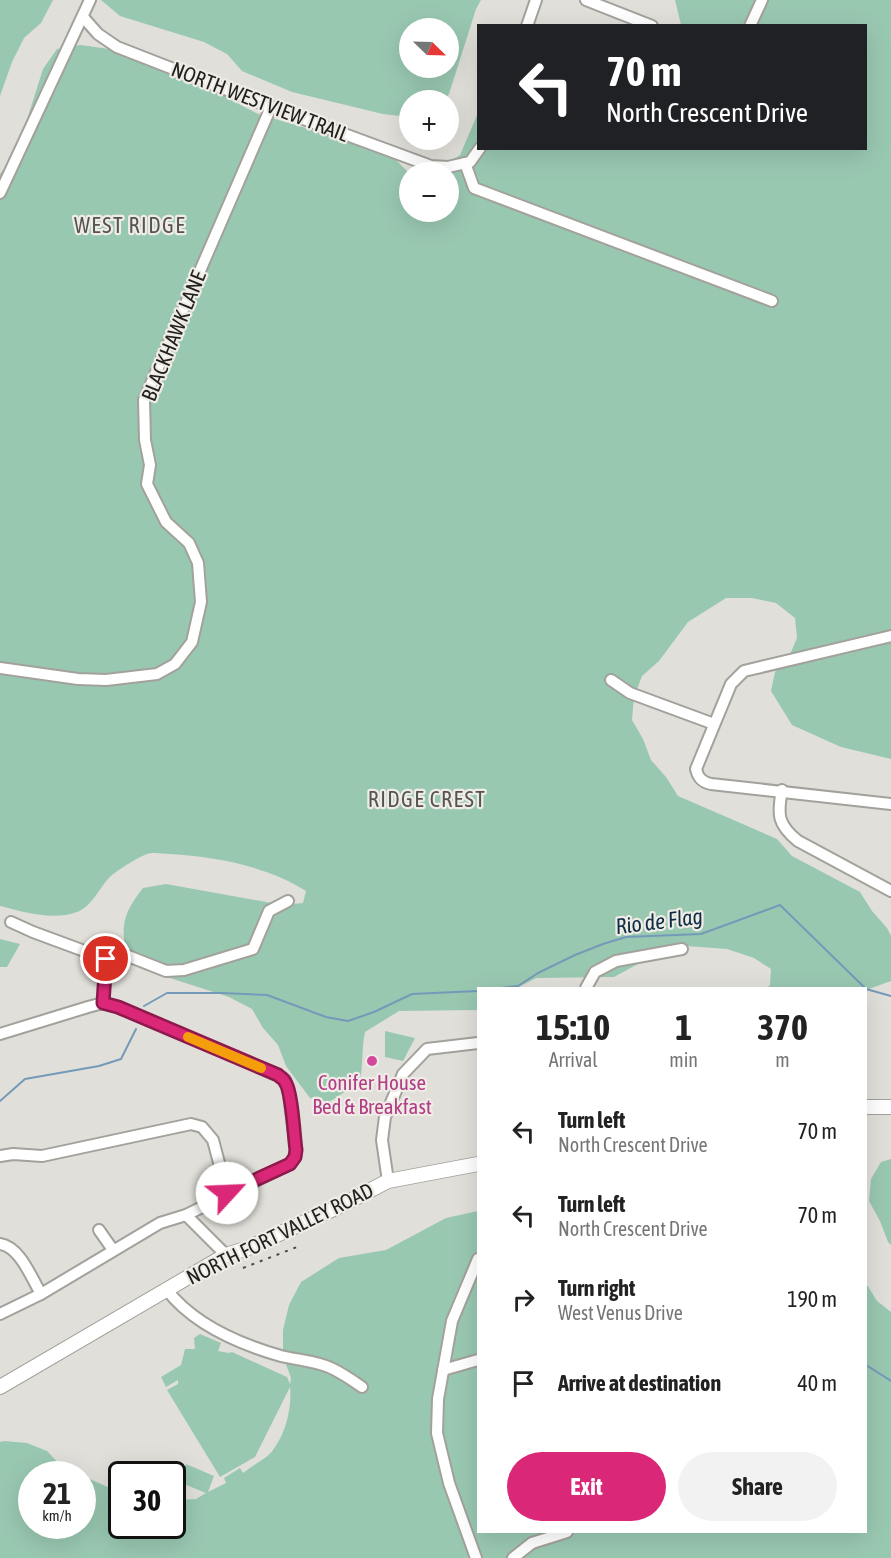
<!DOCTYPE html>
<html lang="en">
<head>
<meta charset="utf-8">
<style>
  body { margin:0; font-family:"Asap Condensed",sans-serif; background:#f2f2f2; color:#222; height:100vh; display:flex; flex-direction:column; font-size:22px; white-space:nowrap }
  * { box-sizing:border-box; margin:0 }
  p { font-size:20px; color:#767676 }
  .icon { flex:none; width:33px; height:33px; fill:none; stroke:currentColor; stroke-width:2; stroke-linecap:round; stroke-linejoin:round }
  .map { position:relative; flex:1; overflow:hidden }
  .panel { position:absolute; left:477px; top:987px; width:390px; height:546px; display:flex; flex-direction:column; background:#fff; border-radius:0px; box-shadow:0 6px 24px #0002 }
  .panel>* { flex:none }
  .banner { position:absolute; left:477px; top:24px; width:390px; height:126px; border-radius:0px; box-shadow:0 6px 24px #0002; background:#202124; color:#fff; overflow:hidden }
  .needle { width:39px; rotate:113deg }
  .controls { position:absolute; left:399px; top:18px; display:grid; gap:12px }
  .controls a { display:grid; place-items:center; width:60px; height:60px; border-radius:50%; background:#fff; box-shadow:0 6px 24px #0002; font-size:30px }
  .speed { position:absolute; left:18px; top:1461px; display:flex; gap:12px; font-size:30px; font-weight:700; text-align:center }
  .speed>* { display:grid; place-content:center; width:78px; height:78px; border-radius:50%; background:#fff; box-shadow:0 6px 24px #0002; line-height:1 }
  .speed small { font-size:15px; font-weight:400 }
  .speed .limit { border:3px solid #111; border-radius:9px; background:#fff; color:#111 }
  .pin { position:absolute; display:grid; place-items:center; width:51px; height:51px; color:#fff; margin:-26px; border:3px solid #fff; border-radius:50%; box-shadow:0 2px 6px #0007 }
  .me { position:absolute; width:66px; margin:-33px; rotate:65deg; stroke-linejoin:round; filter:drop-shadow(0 0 4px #0008) }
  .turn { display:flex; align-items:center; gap:21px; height:126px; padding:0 30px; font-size:27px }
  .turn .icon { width:78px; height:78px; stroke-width:2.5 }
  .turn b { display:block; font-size:42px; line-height:51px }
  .eta { display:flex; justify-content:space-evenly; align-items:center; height:102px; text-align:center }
  .eta b { font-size:36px; font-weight:700; line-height:42px }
  .button { display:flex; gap:12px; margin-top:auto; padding:12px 30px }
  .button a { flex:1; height:69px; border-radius:36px; background:#db2777; color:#fff; font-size:24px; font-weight:700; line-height:69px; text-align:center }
  .button a+a { background:#f2f2f2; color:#222 }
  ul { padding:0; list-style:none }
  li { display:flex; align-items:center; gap:18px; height:84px; padding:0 30px }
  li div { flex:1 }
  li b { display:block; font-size:22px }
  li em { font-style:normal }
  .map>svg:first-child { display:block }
  .green { fill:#99c8b1; fill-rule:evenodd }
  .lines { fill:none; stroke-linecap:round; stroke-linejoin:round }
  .stream { stroke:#749ab9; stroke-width:2 }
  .minor-casing { stroke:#a3a19b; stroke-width:14 }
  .major-casing { stroke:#a3a19b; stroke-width:16 }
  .minor { stroke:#fff; stroke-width:10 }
  .major { stroke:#fff; stroke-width:14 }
  .rail { stroke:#4b4a47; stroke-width:2; stroke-dasharray:3 6; stroke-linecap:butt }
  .route-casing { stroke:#8e194d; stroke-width:15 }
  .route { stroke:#db2777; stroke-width:10 }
  .slow { stroke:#f59e0b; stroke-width:10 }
  .hotel-dot { fill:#d1479c; stroke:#efece6; stroke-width:2 }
  .labels { text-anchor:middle; stroke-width:4.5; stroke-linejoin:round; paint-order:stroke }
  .street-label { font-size:21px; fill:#22211f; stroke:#efece6 }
  .hotel-label { font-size:21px; fill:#b23c85; stroke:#efece6 }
  .neighbourhood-label { font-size:22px; letter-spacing:1.5px; fill:#56544f; stroke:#efece6 }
  .water-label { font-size:22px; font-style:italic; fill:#0e2d44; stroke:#efece6 }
</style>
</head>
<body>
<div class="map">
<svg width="891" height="1558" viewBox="0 0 891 1558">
  <rect width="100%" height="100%" fill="#e1dfd9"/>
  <!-- green -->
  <g class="green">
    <path d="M0,0h53l-12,23 -17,15 -12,24 -12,34z"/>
    <path d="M101,0h380l-5,9 -27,85 -5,6h-34l-1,17 -26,-3 -91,-22 -50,-21 -15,-17 -23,-12 -84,-26zM410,28h38v40h-38z"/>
    <path d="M675,0h216v759l-50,-12 -49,-22 -21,-34 4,-19 13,-13 9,-21 -2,-20 -19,-15 -24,-5h-26l-38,24 -29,39 -17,15 -8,21 -2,23 11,19 8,21 15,17 12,19 99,43 15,17 68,36 12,19 15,17 4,8v45l-25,9v-2h-99l3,-3 1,-16 -17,-11 -27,-9 -54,-4 -59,32 -78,1 -19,10h-39l-1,22 -78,1 -34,21c-4,18 -1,34 -6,51l-30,19 -19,-4 -24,-32 -8,-21 -15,-17 -11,-19 -23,-12 -84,-27 -19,-14c-5,-32 -3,-42 17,-68l23,-4 117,21 20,-2 3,-12c-39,-25 -90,-34 -136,-37 -7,0 -17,-2 -23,0 -9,3 -33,18 -39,25 -9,10 -17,28 -31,33 -24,9 -53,0 -77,-6v-732l16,-20 27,-85 14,-20 24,-4 28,4 61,14 49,22 16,17 23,12 114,33 23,12 14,14 1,39h38v-40h-16l28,-17 18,-42v35h388v-122l-185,-1z"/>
    <path d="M0,939l20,5 -13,23h-7z"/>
    <path d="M385,1031l30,7 -12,23 -18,-4z"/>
    <path d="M891,1159v86l-3,-3 -8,-21 -11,-20 2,-22 10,-17z"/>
    <path d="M478,1211v321h388v-249l11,18 14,11v246h-891v-116l4,-1 23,2 20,8 15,16 17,7h-47v52h50l1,-50 29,13 9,2 1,35h50l1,-26 23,-1 10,-6 -27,-11 7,-18 28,12 -6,16 18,-9 -2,-5 16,-10 3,5c8,-7 25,-15 30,-23 13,-17 19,-42 17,-63l-35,70 -35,20 -53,-87 11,-6v-4l-12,7 -5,-10 20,-12 4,-16h10l-1,-11 6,-4 21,9 -3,8 11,2 3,-1 55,25 3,7 1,-6 -8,-22v-26l6,-25 12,-23 38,-24 47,-8 60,-32z"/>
  </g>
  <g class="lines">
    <!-- stream -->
    <g class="stream">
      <path d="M501,988l17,-2 20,-13 37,-18 28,-11 23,-7 75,-3 79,-29 85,83"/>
      <path d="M866,989l25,7"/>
      <path d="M144,1006l23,-13h55l45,2 59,22 22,4 26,-9 38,-18 66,-3"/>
      <path d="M0,1101l25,-22 74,-13 22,-7 15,-30"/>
      <path d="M866,1365l25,16"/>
    </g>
    <defs>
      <g id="minor">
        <path d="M586,0l66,26"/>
        <path d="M83,17l15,17 19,13 154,60 160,59 17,1 22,-5 10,-14"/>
        <path d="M527,26l9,-26"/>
        <path d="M750,26l12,-26"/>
        <path d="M465,163l9,25 298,113"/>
        <path d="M0,193l90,-193"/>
        <path d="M891,636l-147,35 -13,13 -35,85c2,9 6,13 15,15l180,20"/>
        <path d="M0,668l78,11 28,1 51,-6 18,-10 17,-22 9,-40 -3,-39 -9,-20 -23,-21 -19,-38 3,-19 -5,-25 -1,-40 127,-293"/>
        <path d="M611,680l19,13 84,31"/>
        <path d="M782,790c-5,25 -4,35 16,51l93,50"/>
        <path d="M11,922l22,10 73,27"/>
        <path d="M586,988l9,-16 21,-11 66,-12"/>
        <path d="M103,1003l3,-44 12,-7 48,19 18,-1 69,-21 16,-38 19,-10"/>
        <path d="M0,1034l88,-27 15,-4 15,4 160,68 7,5 3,7 8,63 -1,7 -5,7 -104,51 -26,8 -119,71 -41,20"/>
        <path d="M0,1156l13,-2 29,2 149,-32 11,3 11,13 14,53"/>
        <path d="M388,1181l-6,-41 3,-23 18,-43 24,-25 51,-6"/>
        <path d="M186,1215l40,40"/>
        <path d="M99,1230l14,20"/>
        <path d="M0,1244c20,3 31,33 41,50"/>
        <path d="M167,1290c27,35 72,54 114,66 16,4 35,5 50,12 11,5 21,12 31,19"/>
        <path d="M443,1370l35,-10"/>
        <path d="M476,1558l-27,-75 -12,-50 1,-34 14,-78 26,-62"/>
        <path d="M513,1558l19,-15 35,-11"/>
      </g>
      <g id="major">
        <path d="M866,1107h25"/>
        <path d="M0,1387l226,-132 22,-7 88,-40 52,-27 90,-17"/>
      </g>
    </defs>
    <!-- minor casing -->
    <use href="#minor" class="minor-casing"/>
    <!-- major casing -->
    <use href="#major" class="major-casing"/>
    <!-- minor -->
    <use href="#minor" class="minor"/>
    <!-- major -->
    <use href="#major" class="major"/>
    <!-- rail -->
    <path class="rail" d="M243,1268l54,-21"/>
  </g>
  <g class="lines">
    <defs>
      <path id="route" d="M106,959l-3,44 15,4 160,68c2,2 6,4 7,7 7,9 9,54 11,68l-1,7 -5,7 -63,29"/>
    </defs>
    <!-- route casing -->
    <use href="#route" class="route-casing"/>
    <!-- route -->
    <use href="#route" class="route"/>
    <!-- slow -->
    <path class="slow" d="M188,1037l73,31"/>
  </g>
  <!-- markers -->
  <circle class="hotel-dot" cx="372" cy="1061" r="6"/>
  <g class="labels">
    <!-- street labels -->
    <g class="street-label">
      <text transform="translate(260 102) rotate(21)" y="7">NORTH WESTVIEW TRAIL</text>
      <text transform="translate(174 336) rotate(-68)" y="7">BLACKHAWK LANE</text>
      <text transform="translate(280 1234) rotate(-26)" y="7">NORTH FORT VALLEY ROAD</text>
    </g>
    <!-- hotel labels -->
    <g class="hotel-label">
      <text x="372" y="1090">Conifer House<tspan x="372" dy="24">Bed &amp; Breakfast</tspan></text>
    </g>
    <!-- neighbourhood labels -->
    <g class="neighbourhood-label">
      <text x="130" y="233">WEST RIDGE</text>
      <text x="427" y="807">RIDGE CREST</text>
    </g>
    <!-- water labels -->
    <g class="water-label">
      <text transform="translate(659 921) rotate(-7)" y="8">Rio de Flag</text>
    </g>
  </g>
</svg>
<div class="controls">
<a><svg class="needle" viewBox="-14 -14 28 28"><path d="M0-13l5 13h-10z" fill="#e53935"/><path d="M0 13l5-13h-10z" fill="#767676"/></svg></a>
<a>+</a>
<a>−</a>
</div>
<div class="speed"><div>21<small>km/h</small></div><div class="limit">30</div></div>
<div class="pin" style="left:106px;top:959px;background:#d93025"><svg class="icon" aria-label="arrive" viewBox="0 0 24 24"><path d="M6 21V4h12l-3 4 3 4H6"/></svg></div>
<svg class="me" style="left:227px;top:1193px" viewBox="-20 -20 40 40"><circle r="19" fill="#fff"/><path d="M0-13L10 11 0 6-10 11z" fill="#db2777"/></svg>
<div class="banner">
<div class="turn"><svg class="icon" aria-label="left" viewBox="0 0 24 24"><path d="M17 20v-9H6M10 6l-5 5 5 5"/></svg><div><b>70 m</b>North Crescent Drive</div></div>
</div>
<section class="panel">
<div class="eta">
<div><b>15:10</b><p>Arrival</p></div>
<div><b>1</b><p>min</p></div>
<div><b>370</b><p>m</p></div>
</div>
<ul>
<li><svg class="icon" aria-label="left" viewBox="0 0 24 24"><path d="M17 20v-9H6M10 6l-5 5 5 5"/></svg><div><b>Turn left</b><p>North Crescent Drive</p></div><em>70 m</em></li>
<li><svg class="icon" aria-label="left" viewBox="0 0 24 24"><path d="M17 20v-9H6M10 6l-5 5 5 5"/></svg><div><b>Turn left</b><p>North Crescent Drive</p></div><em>70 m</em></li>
<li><svg class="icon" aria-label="right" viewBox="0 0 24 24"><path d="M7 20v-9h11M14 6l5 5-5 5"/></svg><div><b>Turn right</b><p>West Venus Drive</p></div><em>190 m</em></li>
<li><svg class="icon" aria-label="arrive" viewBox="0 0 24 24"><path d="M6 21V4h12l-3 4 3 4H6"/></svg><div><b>Arrive at destination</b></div><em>40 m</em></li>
</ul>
<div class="button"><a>Exit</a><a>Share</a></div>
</section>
</div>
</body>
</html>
